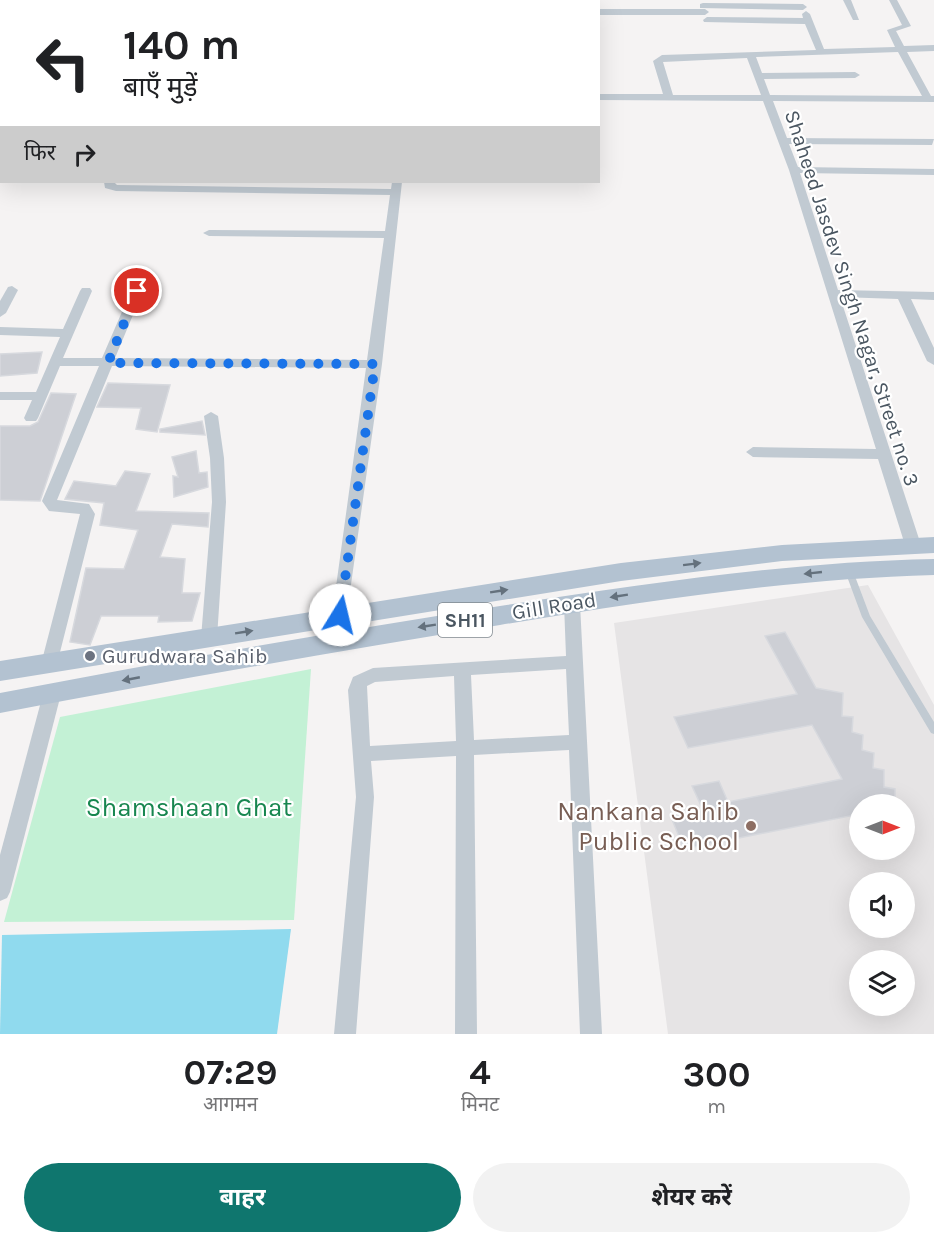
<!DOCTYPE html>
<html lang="hi">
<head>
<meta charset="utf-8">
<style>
  body { margin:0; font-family:Karla,"Noto Sans Devanagari",sans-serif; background:#f2f2f2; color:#202124; height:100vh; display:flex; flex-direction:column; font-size:22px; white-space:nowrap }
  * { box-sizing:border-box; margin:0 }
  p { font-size:20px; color:#757577 }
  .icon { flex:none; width:33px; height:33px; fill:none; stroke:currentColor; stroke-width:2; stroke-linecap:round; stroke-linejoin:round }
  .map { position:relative; height:1034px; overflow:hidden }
  .drawer { display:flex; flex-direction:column; background:#fff; flex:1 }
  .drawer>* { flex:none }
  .top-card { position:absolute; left:0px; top:0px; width:600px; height:183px; box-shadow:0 6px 24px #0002; background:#fff; color:#202124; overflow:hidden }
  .needle { width:39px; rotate:90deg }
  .tools { position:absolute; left:849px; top:794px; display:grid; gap:12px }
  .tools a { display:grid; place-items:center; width:66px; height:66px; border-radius:50%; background:#fff; box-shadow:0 6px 24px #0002; font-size:30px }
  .pin { position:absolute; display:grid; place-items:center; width:51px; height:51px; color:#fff; margin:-26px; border:3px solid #fff; border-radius:50%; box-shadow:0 2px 6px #0007 }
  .me { position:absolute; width:66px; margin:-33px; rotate:9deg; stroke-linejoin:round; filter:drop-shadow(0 0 4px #0008) }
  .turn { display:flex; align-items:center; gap:21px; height:126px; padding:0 24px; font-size:27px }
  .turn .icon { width:78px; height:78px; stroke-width:2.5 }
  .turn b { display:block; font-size:42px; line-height:51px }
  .then { display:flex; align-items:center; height:57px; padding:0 24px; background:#0003; gap:12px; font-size:22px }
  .eta { display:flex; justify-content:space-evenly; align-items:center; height:102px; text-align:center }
  .eta b { font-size:36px; font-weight:700; line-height:42px }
  .primary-button { display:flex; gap:12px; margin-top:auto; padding:12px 24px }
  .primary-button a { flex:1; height:69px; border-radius:36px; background:#0f766e; color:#fff; font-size:24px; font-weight:700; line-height:69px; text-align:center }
  .primary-button a+a { background:#f2f2f2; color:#202124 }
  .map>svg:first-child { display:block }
  .education { fill:#e6e4e5; fill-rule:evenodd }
  .green { fill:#c3f1d5 }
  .water { fill:#90daee }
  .building { fill:#cdcfd5; stroke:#d7d9de; stroke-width:1.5 }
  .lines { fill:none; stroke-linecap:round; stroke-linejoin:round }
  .service { fill:#c1cad2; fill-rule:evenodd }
  .minor { fill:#c1cad2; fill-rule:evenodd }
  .tertiary { fill:#c1cad2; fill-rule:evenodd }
  .primary { fill:#b3c2d1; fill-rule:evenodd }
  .oneway { fill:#64717d }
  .route { stroke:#1a73e8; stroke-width:10; stroke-dasharray:0 18 }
  .worship-dot { fill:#6b7280; stroke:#fff; stroke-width:2 }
  .education-dot { fill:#8d6e63; stroke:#fff; stroke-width:2 }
  .labels { text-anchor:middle; stroke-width:4.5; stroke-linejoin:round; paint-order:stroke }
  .shield { fill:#fff; stroke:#808990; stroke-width:1.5 }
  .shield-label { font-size:20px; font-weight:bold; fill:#4a5661 }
  .street-label { font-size:21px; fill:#4a5661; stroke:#fff }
  .worship-label { font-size:21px; fill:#5b616d; stroke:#fff; text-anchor:start }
  .near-park-label { font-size:26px; fill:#17864f; stroke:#fff }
  .near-education-label { font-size:26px; fill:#785e54; stroke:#fff; text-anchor:end }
</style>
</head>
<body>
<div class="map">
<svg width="934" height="1034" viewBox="0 0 934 1034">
  <rect width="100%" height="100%" fill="#f5f3f3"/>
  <!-- education -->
  <path class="education" d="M868,585l66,120v329h-266l-54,-411zM860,804h44v45h-44zM860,882h44v45h-44zM860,960h44v45h-44z"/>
  <!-- green -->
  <path class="green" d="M311,669l-17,251 -290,2 56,-205z"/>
  <!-- water -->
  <path class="water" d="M291,929l-14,105h-277l2,-99z"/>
  <!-- building -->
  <g class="building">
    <path d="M42,352l-5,21 -37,3v-22z"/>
    <path d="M108,383l62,2 -13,47 -21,-3 5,-21 -44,-1z"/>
    <path d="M51,393l25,1 -36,107 -40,-1v-74h30l8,-4z"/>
    <path d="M202,421l3,14 -45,-3v-3z"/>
    <path d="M196,451l3,22 8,-1 1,15 -34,10 -1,-21 5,1 -6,-20z"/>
    <path d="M125,471l25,3 -14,37 73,2 -1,14 -36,-3 -12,33 25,2 -3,34h18l-8,28 -34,1 1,-6h-58l-11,29 -20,-3 16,-74 38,1 14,-39 -38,-5 4,-22 -39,-4 9,-18 42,5z"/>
    <path d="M785,632l31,56 27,5 -1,23 11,1 -1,15 11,3 -1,15 12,3 -1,15 11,2v17l11,2v15h-35v10l-176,35 -13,-32 32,-7 -11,-24 27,-5 9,21 114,-23 -30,-54 -124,23 -14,-31 123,-23 -32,-58z"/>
  </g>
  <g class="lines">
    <!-- service -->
    <path class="service" d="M849,568l3,1 1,2 17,45 64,106v12l-3,-1 -69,-116 -17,-46 1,-2z"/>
    <!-- minor -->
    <g class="minor">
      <rect x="418" y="0" width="8" height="2"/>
      <path d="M843,0h8l8,20h-6z"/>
      <path d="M889,0h8l14,26 -15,5 8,15 30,-1v6l-27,1 24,44h3v6l-161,-1 14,37 147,1 -2,6 -143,-1 9,23 136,2v6l-134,-2 38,117 96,2v8l-23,-1 23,49v17l-7,-4 -29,-62 -58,-2 81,248 -8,5 -8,-5 -27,-86 -125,-2 -7,-5 7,-5 123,2 -87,-279 -26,-69 -165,-1v-6h65l-10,-33 9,-6 154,-5 -11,-26 -101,-2 -1,-2 4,-3 96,1 -1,-4 4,-3 4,3 14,35 71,-2 -8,-17 15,-5zM898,52l24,44 -152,-1 -6,-16 91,-1 5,-3 -5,-3 -93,1 -6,-16zM747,58l14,37h-88l-10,-33z"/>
      <path d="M703,3l100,1 4,3 -4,3 -103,-2v-4z"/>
      <path d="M598,9h107l4,3 -4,3h-107z"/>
      <path d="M104,182h10l3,3 274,4 1,-7h10l-20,182 -36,256h-12l-2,-4 34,-248 -254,-2 -55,134 32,4 6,10 -38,150 -2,5 -6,2 -6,-2 -2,-5 39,-150 -31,-3 -7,-10 57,-135h-39l-22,52 -2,3h-10l-2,-3 8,-18h-32v-8h36l24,-55 -60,-2v-8l63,2 17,-38 2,-3h8l2,3 -29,67h39l29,-67 6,-4 6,4 -28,67 252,2 17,-122 -175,-2 -6,-3 6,-3 176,1 5,-36 -274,-4 -11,-3z"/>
      <path d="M12,286l6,4 -12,23 -6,4v-16l8,-14z"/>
      <path d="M211,412l7,4 6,42 2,44 -9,136 -2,4h-12l-2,-4 11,-136 -2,-44 -6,-42z"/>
      <path d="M572,598l6,2 2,4 22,430h-22l-11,-284 -95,5 3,279h-22l1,-278 -85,5 3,36 -18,237h-22l22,-237 -8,-107 5,-13 20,-9 193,-12 -2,-52 2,-4zM566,669l3,66 -95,5 -3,-65zM454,676l2,65 -86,5 -3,-60 8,-4z"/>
      <path d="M52,687l6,2 3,5 -51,198 -3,6 -7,3v-46l43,-161 3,-5z"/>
    </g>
    <!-- tertiary -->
    <g class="tertiary">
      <path d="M26,0h10l-11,2z"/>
      <path d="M50,0h10l-11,2z"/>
      <path d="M0,40h2l-2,8z"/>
      <path d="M0,88h2l-2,9z"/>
    </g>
    <!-- primary -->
    <g class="primary">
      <path d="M934,537v16l-152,8 -161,20 -621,100v-20l621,-98 161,-18z"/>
      <path d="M934,559v16c-146,4 -289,26 -434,50 -167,27 -333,56 -500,88v-20c167,-32 333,-61 500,-87 145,-22 288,-44 434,-47z"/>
    </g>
  </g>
  <!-- one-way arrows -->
  <defs><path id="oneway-solid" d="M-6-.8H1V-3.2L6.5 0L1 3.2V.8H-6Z" transform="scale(1.5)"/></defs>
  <g class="oneway">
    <use href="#oneway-solid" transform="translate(692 564) rotate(-7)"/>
    <use href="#oneway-solid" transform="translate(813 573) rotate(174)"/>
    <use href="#oneway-solid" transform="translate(499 591) rotate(-9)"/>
    <use href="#oneway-solid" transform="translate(619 596) rotate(171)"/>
    <use href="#oneway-solid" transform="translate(427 626) rotate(171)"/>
    <use href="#oneway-solid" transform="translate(244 632) rotate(-9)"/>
    <use href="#oneway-solid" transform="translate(131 679) rotate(169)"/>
  </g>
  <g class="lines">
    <!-- route -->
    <path class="route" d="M137,291l-29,72 267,1 -35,251"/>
  </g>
  <!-- markers -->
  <circle class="worship-dot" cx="90" cy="656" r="6"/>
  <circle class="education-dot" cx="751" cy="826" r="6"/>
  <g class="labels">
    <!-- shield labels -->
    <rect class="shield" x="438" y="603" width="54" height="34" rx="4.5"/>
    <g class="shield-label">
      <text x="465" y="627">SH11</text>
    </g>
    <!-- street labels -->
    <g class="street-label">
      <text transform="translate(852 298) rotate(72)" y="7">Shaheed Jasdev Singh Nagar, Street no. 3</text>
      <text transform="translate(554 606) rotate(-9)" y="7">Gill Road</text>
    </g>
    <!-- worship labels -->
    <g class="worship-label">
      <text x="102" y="663">Gurudwara Sahib</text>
    </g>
    <!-- near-park labels -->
    <g class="near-park-label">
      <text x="189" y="816">Shamshaan Ghat</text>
    </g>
    <!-- near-education labels -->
    <g class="near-education-label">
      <text x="739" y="820">Nankana Sahib<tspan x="739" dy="30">Public School</tspan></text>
    </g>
  </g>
</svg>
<div class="tools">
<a><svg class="needle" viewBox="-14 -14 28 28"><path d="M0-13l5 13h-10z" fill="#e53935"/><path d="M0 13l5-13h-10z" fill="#757577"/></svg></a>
<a><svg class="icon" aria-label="sound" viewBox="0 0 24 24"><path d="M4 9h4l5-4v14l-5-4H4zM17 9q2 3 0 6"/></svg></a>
<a><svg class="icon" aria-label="layers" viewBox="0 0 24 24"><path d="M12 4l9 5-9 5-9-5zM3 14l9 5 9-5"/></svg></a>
</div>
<div class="pin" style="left:137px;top:291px;background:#d93025"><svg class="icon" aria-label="arrive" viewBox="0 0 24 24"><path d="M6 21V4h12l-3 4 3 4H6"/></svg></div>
<svg class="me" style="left:340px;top:615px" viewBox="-20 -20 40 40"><circle r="19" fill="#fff"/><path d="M0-13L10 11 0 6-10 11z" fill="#1a73e8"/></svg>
<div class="top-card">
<div class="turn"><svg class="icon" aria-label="left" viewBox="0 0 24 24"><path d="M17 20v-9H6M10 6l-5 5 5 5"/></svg><div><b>140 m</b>बाएँ मुड़ें</div></div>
<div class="then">फिर<svg class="icon" aria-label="right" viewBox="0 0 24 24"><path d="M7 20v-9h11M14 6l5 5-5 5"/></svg></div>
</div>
</div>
<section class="drawer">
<div class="eta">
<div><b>07:29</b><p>आगमन</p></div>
<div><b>4</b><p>मिनट</p></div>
<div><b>300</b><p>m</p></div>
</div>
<div class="primary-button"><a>बाहर</a><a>शेयर करें</a></div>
</section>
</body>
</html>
